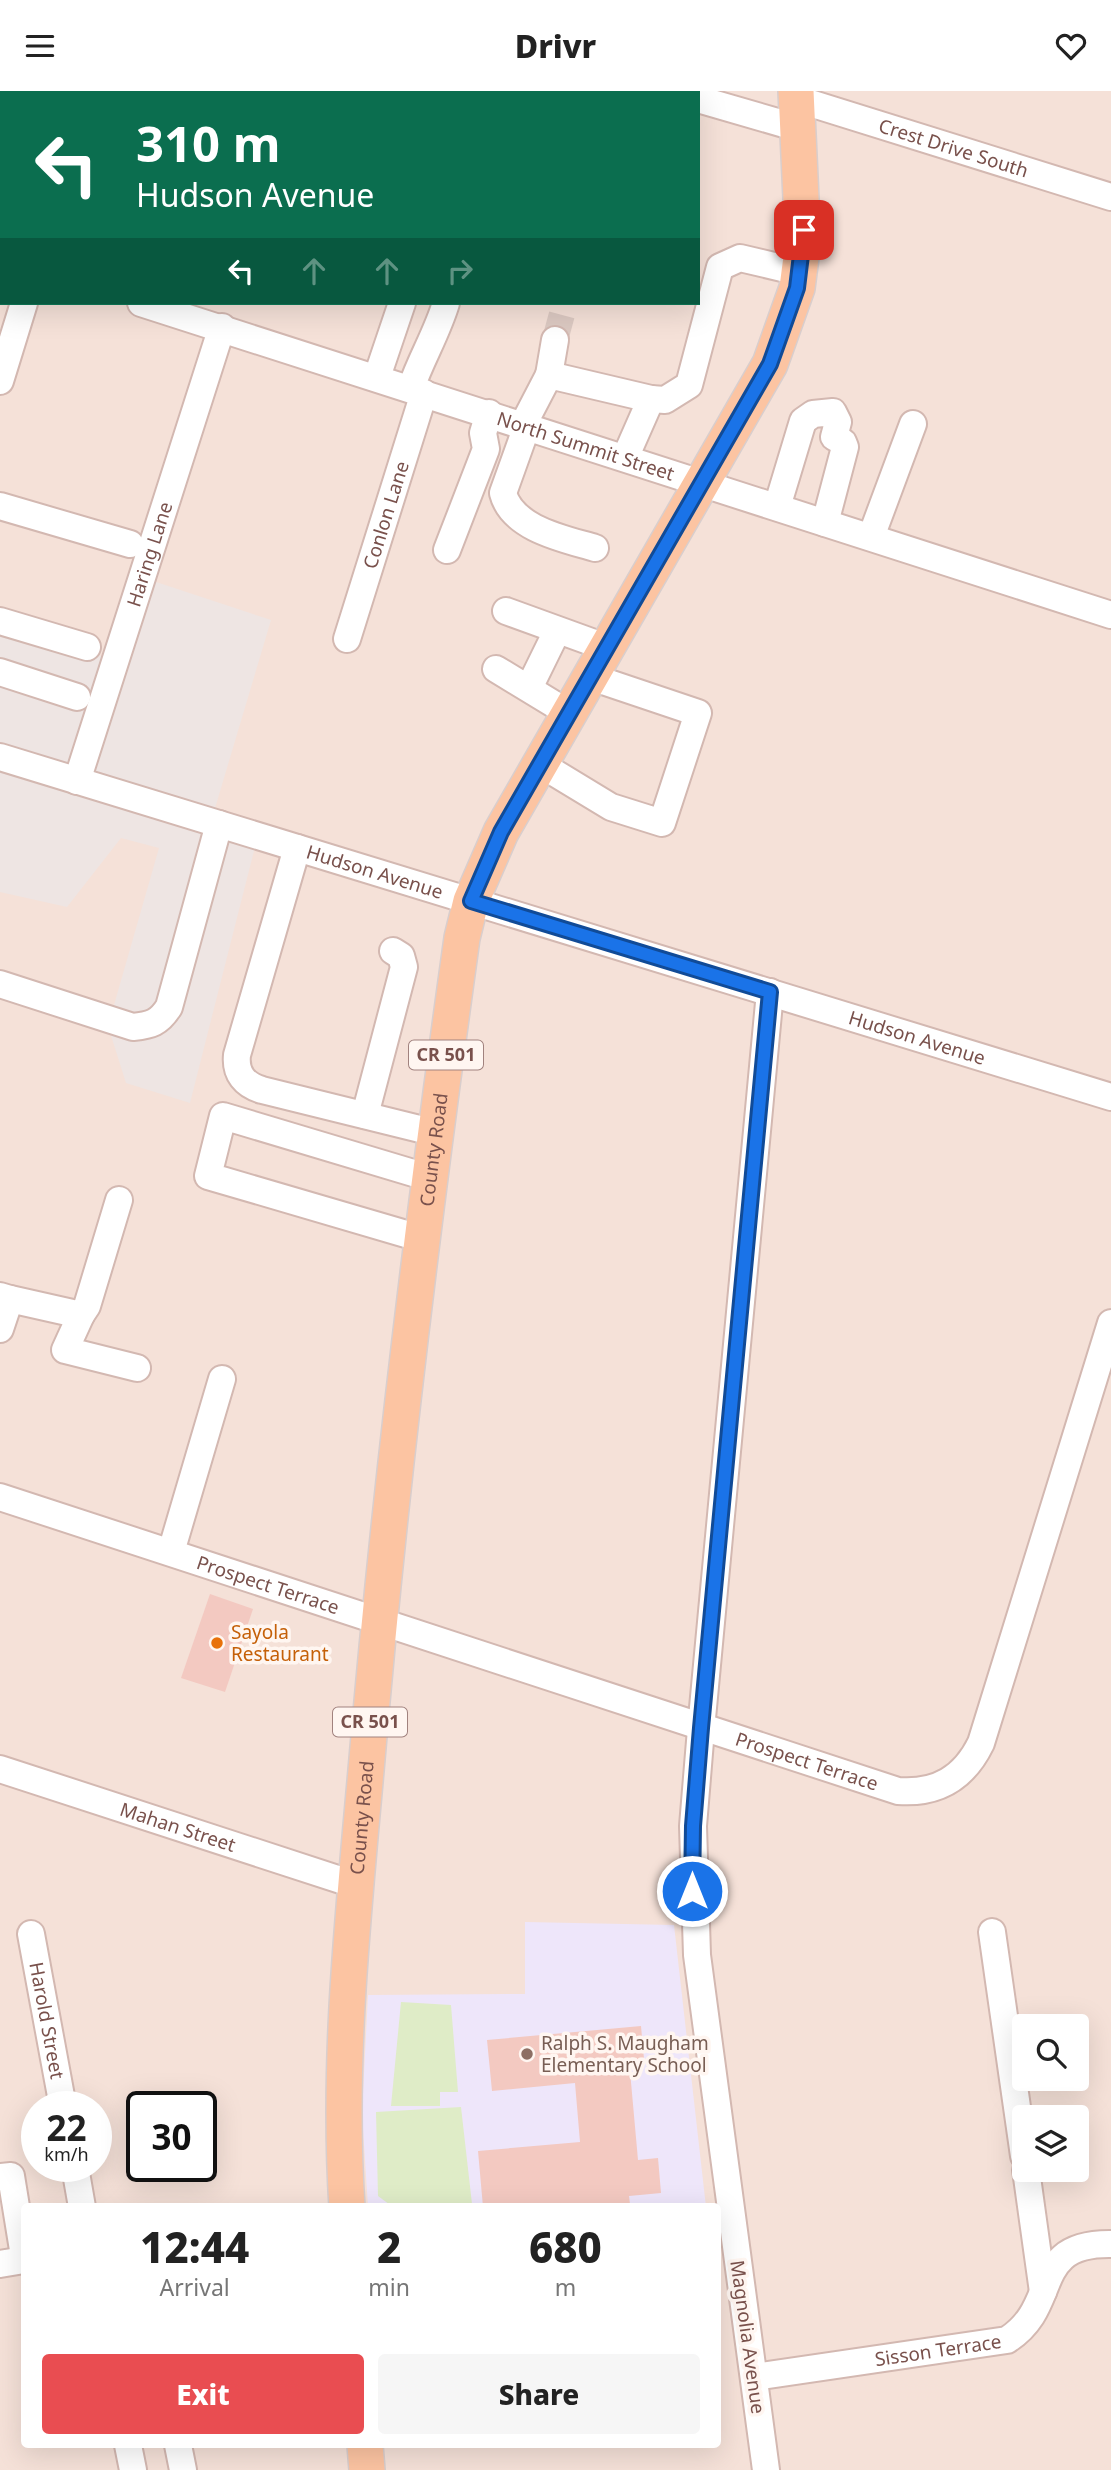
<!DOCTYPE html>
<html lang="en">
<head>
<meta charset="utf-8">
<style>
  body { margin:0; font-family:"Noto Sans",sans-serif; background:#f6f6f6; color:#222; height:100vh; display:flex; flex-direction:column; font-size:26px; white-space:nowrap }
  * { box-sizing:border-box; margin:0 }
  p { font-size:23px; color:#767676 }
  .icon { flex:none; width:38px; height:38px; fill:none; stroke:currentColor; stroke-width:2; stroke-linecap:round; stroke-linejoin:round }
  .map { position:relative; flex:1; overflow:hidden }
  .details { position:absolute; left:21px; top:2112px; width:700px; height:245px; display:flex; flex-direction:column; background:#fff; border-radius:7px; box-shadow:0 7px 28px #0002 }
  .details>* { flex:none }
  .guide { position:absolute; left:0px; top:0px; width:700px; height:214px; box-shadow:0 7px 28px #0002; background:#0b6e4f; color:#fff; overflow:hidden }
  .tools { position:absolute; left:1012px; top:1923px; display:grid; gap:14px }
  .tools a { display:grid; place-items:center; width:77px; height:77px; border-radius:7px; background:#fff; box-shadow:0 7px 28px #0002; font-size:35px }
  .speed { position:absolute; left:21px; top:2000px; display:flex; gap:14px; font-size:35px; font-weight:700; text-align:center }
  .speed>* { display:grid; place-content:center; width:91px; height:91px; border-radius:50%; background:#fff; box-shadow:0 7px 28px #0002; line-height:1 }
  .speed small { font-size:18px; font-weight:400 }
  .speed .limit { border:4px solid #111; border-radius:10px; background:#fff; color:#111 }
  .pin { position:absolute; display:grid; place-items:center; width:60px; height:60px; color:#fff; margin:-30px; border-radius:14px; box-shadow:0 4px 10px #0006 }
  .me { position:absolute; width:77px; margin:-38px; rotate:0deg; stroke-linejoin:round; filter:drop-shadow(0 0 5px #0008) }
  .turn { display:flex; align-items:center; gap:24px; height:147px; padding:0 21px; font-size:32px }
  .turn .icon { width:91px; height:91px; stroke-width:2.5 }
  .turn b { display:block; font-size:49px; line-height:60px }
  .lanes { display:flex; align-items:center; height:66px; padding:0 21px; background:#0003; justify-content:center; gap:35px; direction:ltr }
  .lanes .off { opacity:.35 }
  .eta { display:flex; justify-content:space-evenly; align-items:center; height:119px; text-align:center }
  .eta b { font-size:42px; font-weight:800; line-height:49px }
  .primary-button { display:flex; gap:14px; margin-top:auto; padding:14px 21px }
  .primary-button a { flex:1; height:80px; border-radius:7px; background:#e94d51; color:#fff; font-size:28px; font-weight:800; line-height:80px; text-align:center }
  .primary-button a+a { background:#f6f6f6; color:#222 }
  header { display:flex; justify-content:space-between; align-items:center; height:91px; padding:0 21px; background:#fff; font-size:32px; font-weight:800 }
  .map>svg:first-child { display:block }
  .residential { fill:#f5e1d8; fill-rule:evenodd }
  .industrial { fill:#eee5e3 }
  .education { fill:#eee6fa }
  .green { fill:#dfecc7 }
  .building { fill:#f3c9c1 }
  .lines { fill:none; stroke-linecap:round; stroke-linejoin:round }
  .minor-tunnel { stroke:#dcc9c2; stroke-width:26; stroke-dasharray:26 13; stroke-linecap:butt }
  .minor-casing { stroke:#d3b8b1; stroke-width:30 }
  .major-casing { stroke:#d9cecd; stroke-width:38 }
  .minor { stroke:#fff; stroke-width:26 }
  .major { stroke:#fcc4a2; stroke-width:35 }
  .route-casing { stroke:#114b97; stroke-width:18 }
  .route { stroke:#1a73e8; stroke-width:12 }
  .food-dot { fill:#e8710a; stroke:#fff6f1; stroke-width:2.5 }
  .education-dot { fill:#8d6e63; stroke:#fff6f1; stroke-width:2.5 }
  .labels { text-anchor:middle; stroke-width:7; stroke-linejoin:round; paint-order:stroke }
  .shield { fill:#fff6f1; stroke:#a1827e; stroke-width:2 }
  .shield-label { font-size:18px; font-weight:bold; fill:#79514c }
  .street-label { font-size:19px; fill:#79514c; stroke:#fff6f1 }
  .food-label { font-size:19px; fill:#c56008; stroke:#fff6f1; text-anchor:start }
  .education-label { font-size:19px; fill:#785e54; stroke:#fff6f1; text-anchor:start }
</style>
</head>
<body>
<header><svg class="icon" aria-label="menu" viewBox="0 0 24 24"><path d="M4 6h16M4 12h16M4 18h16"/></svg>Drivr<svg class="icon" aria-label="heart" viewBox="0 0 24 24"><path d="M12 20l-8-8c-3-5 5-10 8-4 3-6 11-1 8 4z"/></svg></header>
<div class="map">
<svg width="1111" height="2379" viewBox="0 0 1111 2379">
  <rect width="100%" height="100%" fill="#fdf1ea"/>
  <!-- residential -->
  <path class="residential" d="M0,0h1111v2379h-1111zM2,2h696v210h-696zM1024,1936h52v52h-52zM37,2016h59v60h-59zM142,2016h59v60h-59zM1024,2026h52v53h-52zM24,2116h694v238h-694z"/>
  <!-- industrial -->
  <path class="industrial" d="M144,487l127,42 -61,205 47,14 -67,264 -64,-20 -18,-57 51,-178 -38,-10 -54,69 -67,-15v-263l115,31z"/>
  <!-- education -->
  <path class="education" d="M525,1831l149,3 32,282h-338l-6,-94 6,-118 157,-1z"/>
  <!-- green -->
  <g class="green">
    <path d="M401,1911l50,3 7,87h-18v14h-49z"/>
    <path d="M461,2016l11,97 -79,3 -15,-11 -2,-84z"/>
  </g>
  <!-- building -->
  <g class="building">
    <path d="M210,1503l43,15 -28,83 -44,-14z"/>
    <path d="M641,1935l3,33 -15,1 9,100 20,-2 3,35 -32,3 1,8 -31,3h-116l-5,-56 102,-9 -5,-59 -83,8 -5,-51z"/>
  </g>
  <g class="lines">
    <!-- minor-tunnel -->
    <path class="minor-tunnel" d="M555,249l10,-37"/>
    <defs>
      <g id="minor">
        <path d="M672,0l6,2"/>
        <path d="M77,2l1,-2"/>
        <path d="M111,2v-2"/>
        <path d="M698,8l100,29"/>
        <path id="s1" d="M797,8l314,98"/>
        <path d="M0,169l2,1"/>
        <path id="s2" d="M141,212l970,312"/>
        <path d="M549,284l6,-35"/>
        <path d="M377,286l25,-74"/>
        <path d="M0,290l24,-78"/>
        <path d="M411,297c10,-29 26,-55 35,-85"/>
        <path d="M651,308l14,1 24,-15 31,-118 20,-9 59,14"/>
        <path d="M523,334l26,-50 102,24 -26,59"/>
        <path d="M527,335l-24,67c9,36 62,46 92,55"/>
        <path d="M0,415l130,38"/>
        <path d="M777,416l26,-86 10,-7 20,-2 5,10 -4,15 9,5 2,5 -20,76"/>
        <path d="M871,446l42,-113"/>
        <path d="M447,459l39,-101 -3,-16 6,-20"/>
        <path d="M506,520l102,37"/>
        <path d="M0,530l87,26"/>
        <path id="s3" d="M347,548l77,-246"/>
        <path d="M496,578l74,45"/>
        <path d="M0,581l77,25"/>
        <path d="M530,595l27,-55"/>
        <path id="s4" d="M0,666l1111,340"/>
        <path d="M540,673l71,43 51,16 36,-110 -107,-36"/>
        <path id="s5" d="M77,690l145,-454"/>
        <path d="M297,757l-60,207c-2,19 8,30 25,35l174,43"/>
        <path d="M0,893l133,43c18,-2 26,-4 36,-20l50,-183"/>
        <path d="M365,1024l39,-148 -3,-11 -8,-5"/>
        <path d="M423,1148l-215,-63 15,-60 207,62"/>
        <path d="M0,1205l10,3 -10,30"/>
        <path d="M10,1208l71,16 6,-9 32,-106"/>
        <path d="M81,1224l-16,35 72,18"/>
        <path id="s6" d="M0,1406l898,294c39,3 66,-13 83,-48l130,-420"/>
        <path d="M171,1461l51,-173"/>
        <path id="s7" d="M0,1678l356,116"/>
        <path d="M992,1841l32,224"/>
        <path id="s8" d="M31,1843l32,173"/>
        <path d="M75,2076l7,40"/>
        <path d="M1026,2079l17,122"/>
        <path d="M0,2086l11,-1 13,80"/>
        <path d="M0,2173l24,-4"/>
        <path id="s9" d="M754,2286l253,-37c55,-35 21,-97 104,-96"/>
        <path d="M128,2354l5,25"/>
        <path d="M178,2354l5,25"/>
        <path d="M766,2379l-69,-515 -4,-129 8,-97 69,-737"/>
      </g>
      <g id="major">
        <path id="s10" d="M347,2116c-10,-149 7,-299 20,-448 23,-274 57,-548 95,-821l9,-37 30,-69 269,-468 27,-76 6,-46 -7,-151"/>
        <path d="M365,2354l2,25"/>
      </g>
    </defs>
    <!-- minor casing -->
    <use href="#minor" class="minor-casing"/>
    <!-- major casing -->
    <use href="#major" class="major-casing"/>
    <!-- minor -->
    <use href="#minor" class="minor"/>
    <!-- major -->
    <use href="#major" class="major"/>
  </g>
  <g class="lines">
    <defs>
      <path id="route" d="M692,1800l1,-65 8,-98 69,-736 -299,-91 30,-69 269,-468 27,-76 7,-58"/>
    </defs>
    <!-- route casing -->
    <use href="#route" class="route-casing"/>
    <!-- route -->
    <use href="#route" class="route"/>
  </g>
  <!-- markers -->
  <circle class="food-dot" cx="217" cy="1552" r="7"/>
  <circle class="education-dot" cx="527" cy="1963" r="7"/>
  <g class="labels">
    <!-- shield labels -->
    <g class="shield">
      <rect x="409" y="949.5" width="74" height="29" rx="5"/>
      <rect x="333" y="1616.5" width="74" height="29" rx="5"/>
    </g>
    <g class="shield-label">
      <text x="446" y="970">CR 501</text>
      <text x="370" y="1637">CR 501</text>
    </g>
    <!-- street labels -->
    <g class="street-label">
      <text dy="7" stroke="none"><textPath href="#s1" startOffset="164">Crest Drive South</textPath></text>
      <text dy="7" stroke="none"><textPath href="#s2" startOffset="467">North Summit Street</textPath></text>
      <text dy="7" stroke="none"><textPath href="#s3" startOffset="130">Conlon Lane</textPath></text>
      <text dy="7" stroke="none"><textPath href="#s5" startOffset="238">Haring Lane</textPath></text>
      <text dy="7" stroke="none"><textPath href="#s4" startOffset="392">Hudson Avenue</textPath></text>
      <text dy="7" stroke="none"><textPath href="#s4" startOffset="959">Hudson Avenue</textPath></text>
      <text dy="7" stroke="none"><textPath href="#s10" startOffset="1062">County Road</textPath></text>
      <text dy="7" stroke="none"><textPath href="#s6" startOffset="282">Prospect Terrace</textPath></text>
      <text dy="7" stroke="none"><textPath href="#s6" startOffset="849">Prospect Terrace</textPath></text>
      <text dy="7" stroke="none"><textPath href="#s10" startOffset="390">County Road</textPath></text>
      <text dy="7" stroke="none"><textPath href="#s7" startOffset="187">Mahan Street</textPath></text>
      <text dy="7" stroke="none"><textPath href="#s8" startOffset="88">Harold Street</textPath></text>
      <text transform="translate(748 2246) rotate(82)" y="7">Magnolia Avenue</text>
      <text dy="7" stroke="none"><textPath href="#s9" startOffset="186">Sisson Terrace</textPath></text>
    </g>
    <!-- food labels -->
    <g class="food-label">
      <text x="231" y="1548">Sayola<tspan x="231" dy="22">Restaurant</tspan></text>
    </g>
    <!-- education labels -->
    <g class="education-label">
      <text x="541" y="1959">Ralph S. Maugham<tspan x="541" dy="22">Elementary School</tspan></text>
    </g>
  </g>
</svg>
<div class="tools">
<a><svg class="icon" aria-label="search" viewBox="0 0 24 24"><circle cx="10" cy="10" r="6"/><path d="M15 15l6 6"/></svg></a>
<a><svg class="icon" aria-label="layers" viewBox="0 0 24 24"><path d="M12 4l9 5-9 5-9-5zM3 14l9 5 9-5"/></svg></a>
</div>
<div class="speed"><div>22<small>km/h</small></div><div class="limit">30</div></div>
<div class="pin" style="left:804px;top:139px;background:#d93025"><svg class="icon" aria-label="arrive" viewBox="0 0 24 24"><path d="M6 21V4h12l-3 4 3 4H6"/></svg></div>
<svg class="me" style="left:692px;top:1800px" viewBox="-20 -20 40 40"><circle r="17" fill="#1a73e8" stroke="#fff" stroke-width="3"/><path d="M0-11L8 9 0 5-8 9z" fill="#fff"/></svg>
<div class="guide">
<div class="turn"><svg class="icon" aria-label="left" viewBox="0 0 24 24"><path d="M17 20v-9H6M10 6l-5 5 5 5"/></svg><div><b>310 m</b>Hudson Avenue</div></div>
<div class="lanes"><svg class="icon" aria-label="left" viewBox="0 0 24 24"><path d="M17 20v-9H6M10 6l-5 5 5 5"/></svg><svg class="icon off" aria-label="ahead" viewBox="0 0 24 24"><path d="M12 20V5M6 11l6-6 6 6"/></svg><svg class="icon off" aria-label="ahead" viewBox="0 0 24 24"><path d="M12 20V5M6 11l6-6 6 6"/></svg><svg class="icon off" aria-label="right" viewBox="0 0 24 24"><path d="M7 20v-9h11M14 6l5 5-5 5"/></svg></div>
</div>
<section class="details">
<div class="eta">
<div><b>12:44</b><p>Arrival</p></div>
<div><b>2</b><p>min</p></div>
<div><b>680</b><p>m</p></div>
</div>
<div class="primary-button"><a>Exit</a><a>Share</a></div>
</section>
</div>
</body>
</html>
